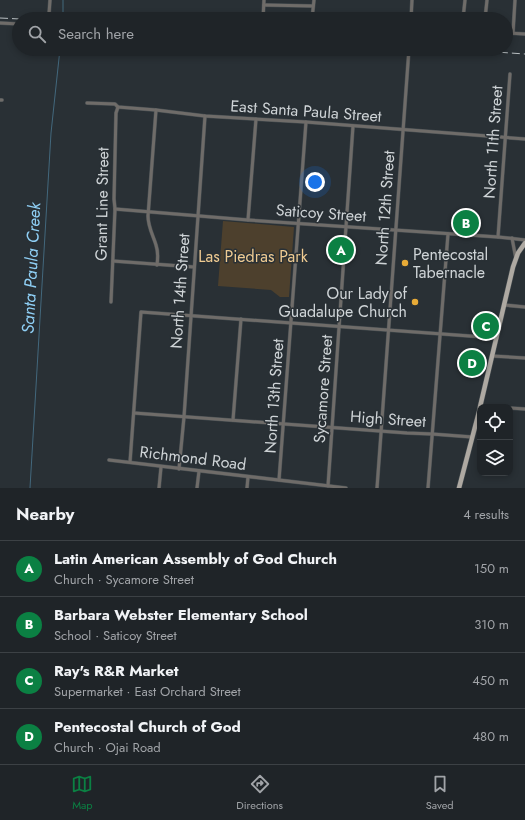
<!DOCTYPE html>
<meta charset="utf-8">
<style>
:root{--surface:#1f2428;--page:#272c30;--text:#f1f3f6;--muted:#a1a4a8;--line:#3c4145;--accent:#0b8043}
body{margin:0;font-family:Jost,sans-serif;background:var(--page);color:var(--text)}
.controls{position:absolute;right:12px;bottom:12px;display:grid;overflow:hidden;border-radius:8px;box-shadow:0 2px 6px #0003}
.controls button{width:36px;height:36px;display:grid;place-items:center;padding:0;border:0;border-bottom:1px solid var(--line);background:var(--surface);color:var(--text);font:20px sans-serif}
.you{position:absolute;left:315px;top:182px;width:14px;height:14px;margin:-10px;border:3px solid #fff;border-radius:50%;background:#1a73e8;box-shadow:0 0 0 6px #1a73e833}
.badge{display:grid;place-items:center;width:26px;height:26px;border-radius:50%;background:var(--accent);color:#fff;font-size:13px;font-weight:700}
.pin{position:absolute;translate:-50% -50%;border:2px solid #fff;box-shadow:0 1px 4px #0006}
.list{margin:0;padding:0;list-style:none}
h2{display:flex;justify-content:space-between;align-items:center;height:52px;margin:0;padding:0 16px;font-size:17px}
h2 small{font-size:13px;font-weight:400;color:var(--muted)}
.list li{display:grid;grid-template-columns:26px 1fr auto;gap:12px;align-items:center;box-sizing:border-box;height:56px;padding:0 16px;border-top:1px solid var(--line)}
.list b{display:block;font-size:15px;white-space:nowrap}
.list p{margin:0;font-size:13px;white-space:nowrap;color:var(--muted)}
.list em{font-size:13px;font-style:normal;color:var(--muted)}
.icon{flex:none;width:22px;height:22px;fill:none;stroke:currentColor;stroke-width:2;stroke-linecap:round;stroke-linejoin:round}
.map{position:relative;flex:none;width:525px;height:488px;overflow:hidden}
.search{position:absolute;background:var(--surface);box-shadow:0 2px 6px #0003;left:12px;right:12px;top:12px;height:44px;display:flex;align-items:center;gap:10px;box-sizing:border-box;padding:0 14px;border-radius:22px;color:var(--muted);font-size:15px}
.sheet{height:276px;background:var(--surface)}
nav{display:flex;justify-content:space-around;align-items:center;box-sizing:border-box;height:56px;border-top:1px solid var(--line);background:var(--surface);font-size:11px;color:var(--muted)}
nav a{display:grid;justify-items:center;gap:2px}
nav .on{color:var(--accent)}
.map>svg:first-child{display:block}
.green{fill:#4d402d}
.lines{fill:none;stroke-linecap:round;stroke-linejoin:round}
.stream{stroke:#43687d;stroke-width:1}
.minor-casing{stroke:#474e52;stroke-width:4}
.primary-casing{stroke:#474e52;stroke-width:5.5}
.minor{stroke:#6f6c69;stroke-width:3}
.primary{stroke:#aea9a2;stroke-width:4.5}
.rail{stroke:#b9bfc2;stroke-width:1;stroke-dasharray:8 4;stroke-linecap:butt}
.poi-dot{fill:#e8ab37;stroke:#293035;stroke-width:1.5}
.labels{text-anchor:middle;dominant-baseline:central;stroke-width:3;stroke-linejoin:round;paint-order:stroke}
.street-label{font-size:16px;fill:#cfd4d7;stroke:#293035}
.poi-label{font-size:16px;fill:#cfd4d7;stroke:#293035;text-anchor:start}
.park-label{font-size:16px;fill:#efcb92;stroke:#293035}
.water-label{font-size:17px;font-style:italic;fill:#8fcff5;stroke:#293035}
</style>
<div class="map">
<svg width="525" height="488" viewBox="0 0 525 488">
<rect width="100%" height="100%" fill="#293035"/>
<!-- green -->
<path class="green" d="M223 221 294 227 289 297H280L271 290 218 286Z"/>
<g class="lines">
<!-- stream -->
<g class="stream">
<path d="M63 19V0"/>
<path d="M30 488 51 133 60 49"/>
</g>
<defs>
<g id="minor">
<path d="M264 5 313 6"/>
<path d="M48 19 49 14 50 0"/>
<path d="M263 19 264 0"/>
<path d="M312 19 314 0"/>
<path d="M411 19 412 0"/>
<path d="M463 19 465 0"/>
<path d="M485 19 487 0"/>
<path d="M0 23 19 24"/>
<path d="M506 33 525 34"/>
<path d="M513 33 515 0"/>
<path d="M0 100H2"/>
<path d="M87 103 115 104 118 107 156 110 205 116 306 122 525 139"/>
<path d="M156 110 148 216C148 227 153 235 156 245 158 251 158 258 157 265"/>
<path d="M115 209 248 220 498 237 525 240"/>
<path d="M248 220 256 119"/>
<path d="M498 237 510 74"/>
<path d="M512 238 516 259"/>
<path d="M113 261 194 267"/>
<path d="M111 302 115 209 114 199 116 113 118 107"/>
<path d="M504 305 525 307"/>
<path d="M492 356 525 358"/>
<path d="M480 407H488"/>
<path d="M510 408 525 409"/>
<path d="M134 413 407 433 432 434 472 437"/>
<path d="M233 420 241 319"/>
<path d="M109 460 346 488"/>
<path d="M130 462 141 312 497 338"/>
<path d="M179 469 184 417 205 116"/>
<path d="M279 480 306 122"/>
<path d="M328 486 353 126"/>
<path d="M159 488 161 467"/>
<path d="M197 488 199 471"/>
<path d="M247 488 248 477"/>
<path d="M377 488 409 49"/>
<path d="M428 488 448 234"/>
</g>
<g id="primary">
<path d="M480 407 513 267 518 253 525 243"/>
<path d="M459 488 480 408"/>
</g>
</defs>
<!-- minor casing -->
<use href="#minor" class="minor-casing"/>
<!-- primary casing -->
<use href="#primary" class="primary-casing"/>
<!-- minor -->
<use href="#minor" class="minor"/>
<!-- primary -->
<use href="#primary" class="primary"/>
<!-- rail -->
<g class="rail">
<path d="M0 18 20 19"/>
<path d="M452 49 525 54"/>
</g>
</g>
<!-- markers -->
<g class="poi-dot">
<circle cx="405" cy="263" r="4"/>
<circle cx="415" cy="302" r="4"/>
</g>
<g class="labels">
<!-- street labels -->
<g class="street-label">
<text transform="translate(306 111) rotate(4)">East Santa Paula Street</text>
<text transform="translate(493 142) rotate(-86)">North 11th Street</text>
<text transform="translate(102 204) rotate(-89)">Grant Line Street</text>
<text transform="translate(385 208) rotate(-86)">North 12th Street</text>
<text transform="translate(321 213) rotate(4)">Saticoy Street</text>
<text transform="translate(180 291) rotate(-86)">North 14th Street</text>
<text transform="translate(323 389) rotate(-86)">Sycamore Street</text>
<text transform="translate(274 396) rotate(-86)">North 13th Street</text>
<text transform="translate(388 419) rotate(4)">High Street</text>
<text transform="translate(193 458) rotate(7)">Richmond Road</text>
</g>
<!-- poi labels -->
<g class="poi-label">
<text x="413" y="254">Pentecostal<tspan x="413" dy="18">Tabernacle</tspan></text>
<text x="407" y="293" text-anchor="end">Our Lady of<tspan x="407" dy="18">Guadalupe Church</tspan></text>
</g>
<!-- park labels -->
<g class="park-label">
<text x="253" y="256">Las Piedras Park</text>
</g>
<!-- water labels -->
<g class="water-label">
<text transform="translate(31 268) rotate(-87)">Santa Paula Creek</text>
</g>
</g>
</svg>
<div class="controls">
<button><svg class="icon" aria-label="locate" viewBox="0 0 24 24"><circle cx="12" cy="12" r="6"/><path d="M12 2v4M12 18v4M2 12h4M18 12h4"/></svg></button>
<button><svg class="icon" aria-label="layers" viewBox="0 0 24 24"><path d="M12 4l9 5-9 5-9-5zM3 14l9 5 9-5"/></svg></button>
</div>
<div class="you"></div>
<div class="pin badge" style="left:341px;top:250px">A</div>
<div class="pin badge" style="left:466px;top:223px">B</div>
<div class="pin badge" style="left:486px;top:326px">C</div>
<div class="pin badge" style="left:472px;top:363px">D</div>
<div class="search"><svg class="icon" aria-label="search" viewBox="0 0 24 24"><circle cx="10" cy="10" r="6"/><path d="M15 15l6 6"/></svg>Search here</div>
</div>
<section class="sheet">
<h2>Nearby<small>4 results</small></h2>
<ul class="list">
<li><span class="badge">A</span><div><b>Latin American Assembly of God Church</b><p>Church · Sycamore Street</p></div><em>150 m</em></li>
<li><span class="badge">B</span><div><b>Barbara Webster Elementary School</b><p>School · Saticoy Street</p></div><em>310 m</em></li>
<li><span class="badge">C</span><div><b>Ray's R&amp;R Market</b><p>Supermarket · East Orchard Street</p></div><em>450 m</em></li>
<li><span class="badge">D</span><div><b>Pentecostal Church of God</b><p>Church · Ojai Road</p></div><em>480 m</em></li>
</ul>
</section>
<nav>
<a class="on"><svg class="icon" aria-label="map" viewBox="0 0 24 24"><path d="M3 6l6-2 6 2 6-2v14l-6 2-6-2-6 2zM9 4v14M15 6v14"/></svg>Map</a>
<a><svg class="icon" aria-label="directions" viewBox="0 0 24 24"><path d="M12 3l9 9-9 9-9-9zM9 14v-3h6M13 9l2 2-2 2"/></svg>Directions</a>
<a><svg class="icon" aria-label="saved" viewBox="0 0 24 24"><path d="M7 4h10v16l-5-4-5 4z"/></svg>Saved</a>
</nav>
